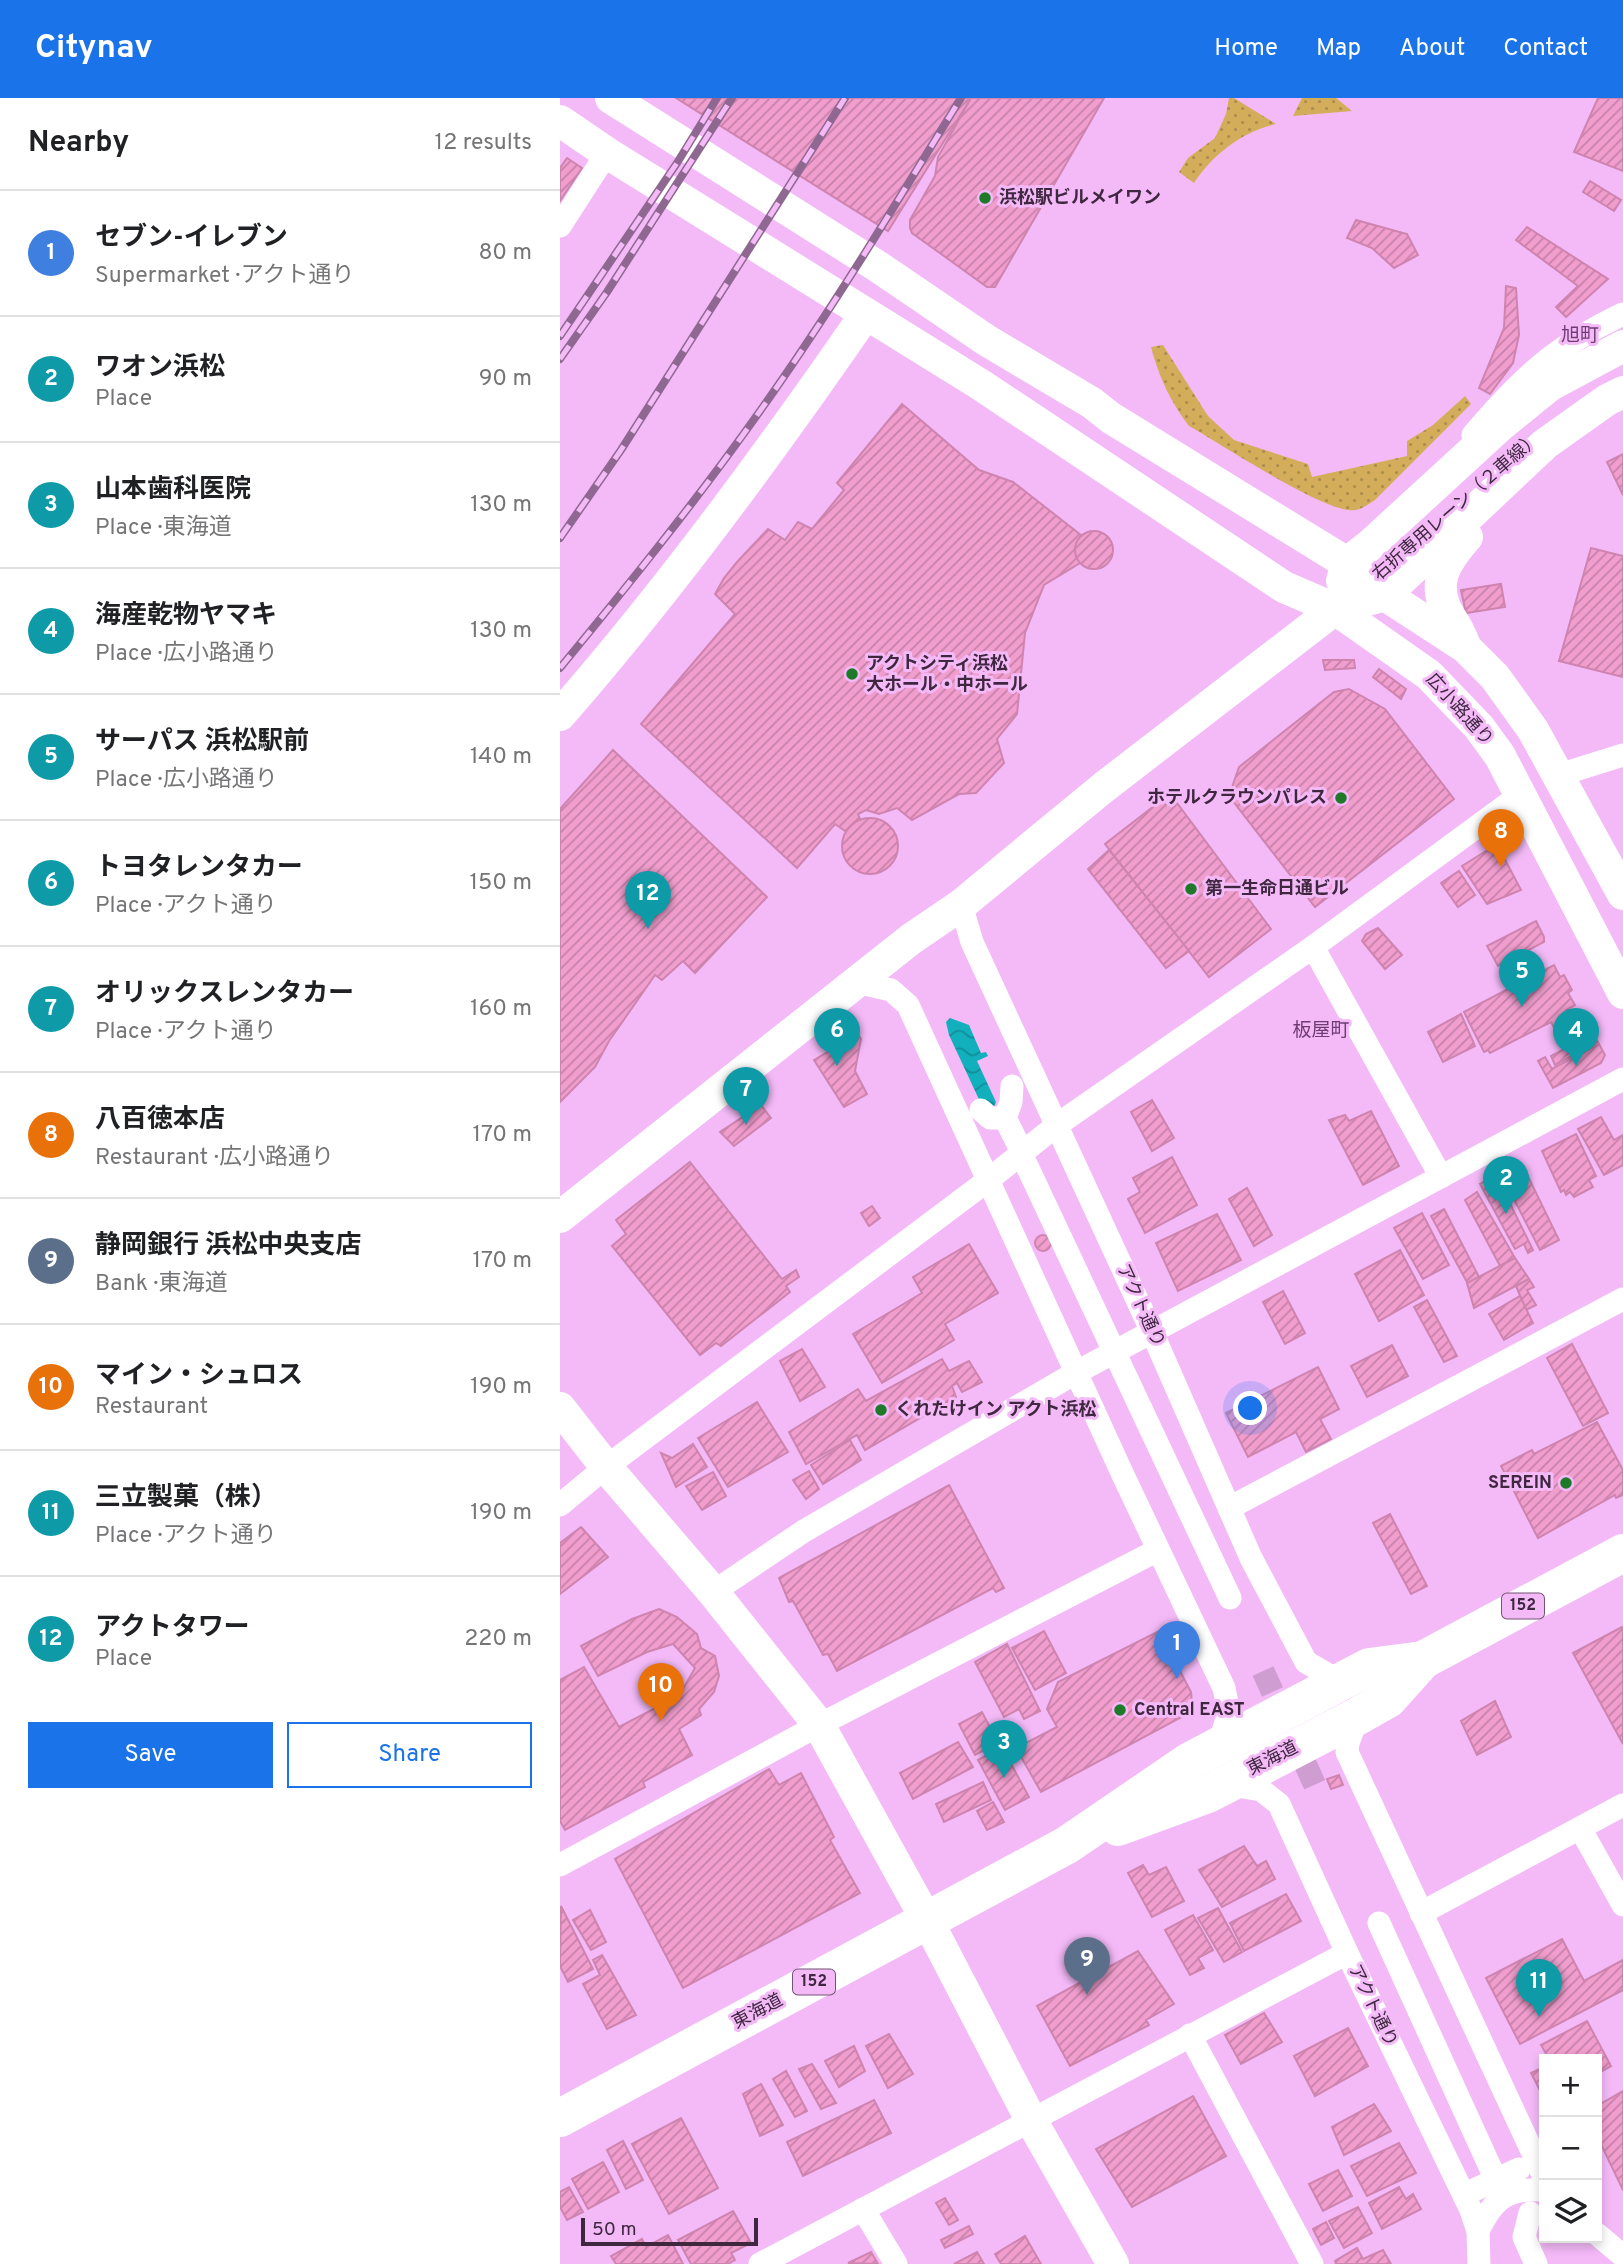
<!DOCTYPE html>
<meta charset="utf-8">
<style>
:root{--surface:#fff;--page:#f2f2f2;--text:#202124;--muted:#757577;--line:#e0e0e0;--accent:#1a73e8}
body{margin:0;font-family:Overpass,"Noto Sans JP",sans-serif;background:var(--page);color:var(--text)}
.controls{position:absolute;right:21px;bottom:21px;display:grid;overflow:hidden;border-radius:0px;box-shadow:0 4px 10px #0003}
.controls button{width:63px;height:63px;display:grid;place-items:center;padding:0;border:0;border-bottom:2px solid var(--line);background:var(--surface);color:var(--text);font:35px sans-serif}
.scale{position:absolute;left:21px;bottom:18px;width:177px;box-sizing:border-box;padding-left:7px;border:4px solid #3e273f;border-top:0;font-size:19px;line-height:24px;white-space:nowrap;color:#3e273f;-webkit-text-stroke:5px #f4baf8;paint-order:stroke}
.you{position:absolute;left:691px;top:1311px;width:24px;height:24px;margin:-18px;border:5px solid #fff;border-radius:50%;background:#1a73e8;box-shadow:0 0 0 10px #1a73e833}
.badge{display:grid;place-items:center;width:46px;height:46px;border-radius:50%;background:var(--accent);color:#fff;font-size:23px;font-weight:700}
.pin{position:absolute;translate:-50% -58px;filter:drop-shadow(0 2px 4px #0008)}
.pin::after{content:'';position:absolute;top:37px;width:24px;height:21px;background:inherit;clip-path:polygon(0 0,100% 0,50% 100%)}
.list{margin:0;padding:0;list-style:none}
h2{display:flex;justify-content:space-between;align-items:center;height:91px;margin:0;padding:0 28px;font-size:30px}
h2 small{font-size:23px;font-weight:400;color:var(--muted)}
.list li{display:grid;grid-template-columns:46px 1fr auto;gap:21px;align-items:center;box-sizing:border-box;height:126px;padding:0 28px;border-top:2px solid var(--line)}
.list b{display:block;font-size:26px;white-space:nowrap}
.list p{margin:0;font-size:23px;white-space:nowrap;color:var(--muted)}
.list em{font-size:23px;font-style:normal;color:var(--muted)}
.actions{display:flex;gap:14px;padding:21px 28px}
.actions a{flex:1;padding:16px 0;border:2px solid var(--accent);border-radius:0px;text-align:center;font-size:24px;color:var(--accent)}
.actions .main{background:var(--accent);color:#fff}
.icon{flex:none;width:38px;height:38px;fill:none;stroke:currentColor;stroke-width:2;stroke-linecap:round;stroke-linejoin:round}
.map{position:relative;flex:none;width:1063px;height:2166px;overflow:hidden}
header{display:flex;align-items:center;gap:42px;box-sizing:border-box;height:98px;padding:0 35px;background:var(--accent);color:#fff}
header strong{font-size:33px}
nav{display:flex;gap:38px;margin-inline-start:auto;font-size:24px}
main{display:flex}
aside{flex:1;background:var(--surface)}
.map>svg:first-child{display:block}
.grass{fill:url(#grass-dots)}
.water{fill:url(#water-waves)}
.building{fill:url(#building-hatch);stroke:#ce84af;stroke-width:2}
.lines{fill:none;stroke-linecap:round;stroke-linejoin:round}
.street-tunnel{stroke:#d09dd3;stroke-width:23;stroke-dasharray:23 11;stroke-linecap:butt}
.street{stroke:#fff;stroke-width:23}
.secondary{stroke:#fff;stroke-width:32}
.highway{stroke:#fff;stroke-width:38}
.rail-casing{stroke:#8f6891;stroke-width:8}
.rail{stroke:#f4baf8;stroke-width:5;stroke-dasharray:16;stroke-linecap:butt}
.poi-dot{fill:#1e7928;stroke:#f4baf8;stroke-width:2.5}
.labels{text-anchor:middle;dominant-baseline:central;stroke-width:6;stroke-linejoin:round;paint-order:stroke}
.shield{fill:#f4baf8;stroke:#755376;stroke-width:2}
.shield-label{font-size:16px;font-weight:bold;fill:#3e273f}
.poi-label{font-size:18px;font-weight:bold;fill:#3e273f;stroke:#f4baf8;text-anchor:start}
.street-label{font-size:18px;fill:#3e273f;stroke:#f4baf8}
.neighbourhood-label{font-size:19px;fill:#6e3c72;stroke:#f4baf8}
</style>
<header>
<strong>Citynav</strong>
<nav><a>Home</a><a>Map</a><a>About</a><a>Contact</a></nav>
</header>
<main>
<aside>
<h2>Nearby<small>12 results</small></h2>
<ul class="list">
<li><span class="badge" style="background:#3f7fe0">1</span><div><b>セブン-イレブン</b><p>Supermarket · アクト通り</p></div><em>80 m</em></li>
<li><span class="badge" style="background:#0f9aa8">2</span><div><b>ワオン浜松</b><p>Place</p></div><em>90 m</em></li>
<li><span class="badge" style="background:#0f9aa8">3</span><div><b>山本歯科医院</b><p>Place · 東海道</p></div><em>130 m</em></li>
<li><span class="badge" style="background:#0f9aa8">4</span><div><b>海産乾物ヤマキ</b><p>Place · 広小路通り</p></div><em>130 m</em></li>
<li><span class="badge" style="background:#0f9aa8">5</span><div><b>サーパス 浜松駅前</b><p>Place · 広小路通り</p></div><em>140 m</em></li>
<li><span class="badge" style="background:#0f9aa8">6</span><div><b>トヨタレンタカー</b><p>Place · アクト通り</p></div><em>150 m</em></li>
<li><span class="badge" style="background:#0f9aa8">7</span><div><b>オリックスレンタカー</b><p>Place · アクト通り</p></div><em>160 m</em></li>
<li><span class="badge" style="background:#e8710a">8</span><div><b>八百徳本店</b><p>Restaurant · 広小路通り</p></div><em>170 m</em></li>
<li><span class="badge" style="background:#5c6f8a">9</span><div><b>静岡銀行 浜松中央支店</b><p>Bank · 東海道</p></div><em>170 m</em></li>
<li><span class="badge" style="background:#e8710a">10</span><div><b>マイン・シュロス</b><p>Restaurant</p></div><em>190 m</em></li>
<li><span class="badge" style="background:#0f9aa8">11</span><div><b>三立製菓（株）</b><p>Place · アクト通り</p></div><em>190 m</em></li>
<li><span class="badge" style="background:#0f9aa8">12</span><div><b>アクトタワー</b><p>Place</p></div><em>220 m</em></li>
</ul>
<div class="actions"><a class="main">Save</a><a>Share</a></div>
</aside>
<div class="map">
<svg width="1063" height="2166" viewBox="0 0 1063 2166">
<defs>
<pattern id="grass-dots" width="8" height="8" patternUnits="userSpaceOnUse" patternTransform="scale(1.75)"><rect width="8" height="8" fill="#d4ad5a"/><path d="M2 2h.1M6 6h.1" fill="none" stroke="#ad8d4c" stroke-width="1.8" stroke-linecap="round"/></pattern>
<pattern id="water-waves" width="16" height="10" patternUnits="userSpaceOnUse" patternTransform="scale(1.75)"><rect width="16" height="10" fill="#12afbc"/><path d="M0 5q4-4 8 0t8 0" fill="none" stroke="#128e9a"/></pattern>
<pattern id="building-hatch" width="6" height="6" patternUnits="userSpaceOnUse" patternTransform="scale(1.75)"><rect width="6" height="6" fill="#f19ece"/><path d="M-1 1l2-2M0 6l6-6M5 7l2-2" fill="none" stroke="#c581a9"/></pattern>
</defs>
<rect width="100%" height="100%" fill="#f4baf8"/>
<!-- grass -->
<g class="grass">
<path d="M669 0H674L716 26C683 33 652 57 634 85L619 74 628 60 655 40 666 16Z"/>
<path d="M742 0H776L792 13 733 18Z"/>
<path d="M603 247 648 318 674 342 748 366 752 379 847 358V343L873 327 905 298 911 306 815 402C810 405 802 411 796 412 769 418 658 344 629 328 610 303 599 279 591 249Z"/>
</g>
<!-- water -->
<path class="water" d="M390 920 409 927 421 955 426 954 428 958 417 963 436 1004 433 1011 423 1010 389 937 386 924Z"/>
<!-- building -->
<g class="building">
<path d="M116 0H411L328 133Z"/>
<path d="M411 0H544L435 189H427L352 135 350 130V122L375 78 378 59Z"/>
<path d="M1038 0H1063V73L1014 54Z"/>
<path d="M7 60 22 70 0 103V70Z"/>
<path d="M1030 83 1061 102 1054 113 1023 94Z"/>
<path d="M796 122 847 136 858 157 834 170 812 150 787 140Z"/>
<path d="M967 129 1048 181 1006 219 996 209 1018 188 956 142Z"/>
<path d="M946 188 956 190 959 237 953 265 930 296 919 290 944 230Z"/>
<path d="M342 306 419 372 453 384 521 437 515 450 520 465 484 487 465 535 457 616 437 641 444 665 416 695 399 696 352 722 337 710 319 716 306 712 298 716 300 721 285 733 275 726 237 770 81 626 175 516 155 496 164 480 177 464 208 431 225 442 238 424 252 431 284 392 277 385Z"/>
<path d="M1063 356V397L1047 364Z"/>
<circle cx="534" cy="452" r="19"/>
<path d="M1031 450 1063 458V579L999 563Z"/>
<path d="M941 486 945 509 906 515 901 492Z"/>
<path d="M763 562H794L795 570 765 572Z"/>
<path d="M819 571 846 591 841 601 813 579Z"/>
<path d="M789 591 825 611 894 701 755 809 669 698 679 669 774 594Z"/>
<path d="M53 652 207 799 135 875 123 863 102 882 95 877 49 943 35 969 0 1004V711Z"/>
<path d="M603 701 611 708 617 705 711 831 649 879 545 746Z"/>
<circle cx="310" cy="748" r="28"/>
<path d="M549 752 629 853 606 870 528 771Z"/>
<path d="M926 753 941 754 961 792 927 806 902 768Z"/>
<path d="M899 773 915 797 898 809 881 785Z"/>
<path d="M976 823 984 839V844L938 868 927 848Z"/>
<path d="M818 830 842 857 825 871 802 843 806 836Z"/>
<path d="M994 867 1000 879 1004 877 1012 892 1008 895 1015 907 1006 912 1008 915 1002 919 1006 927 1001 929 1004 934 998 937 991 924 930 955 928 952 924 954 904 914Z"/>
<path d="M901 916 915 948 883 964 868 934Z"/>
<path d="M298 936 301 941 295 973 307 996 284 1009 254 962Z"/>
<path d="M1033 936 1038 944 995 967 991 958Z"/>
<path d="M1039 946 1045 957 1041 965 993 990 978 963 985 959 992 971Z"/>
<path d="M592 1002 614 1040 592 1053 571 1014Z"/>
<path d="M201 1007 211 1020 174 1048 160 1034Z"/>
<path d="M811 1013 839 1068 803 1087 769 1022 785 1017 789 1023Z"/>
<path d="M1041 1019 1054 1042 1063 1037V1067L1044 1077 1018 1031Z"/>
<path d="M1016 1036 1036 1078 1029 1082 1033 1089 1014 1099 1010 1094 1006 1097 1004 1092 1001 1094 982 1053Z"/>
<path d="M612 1059 637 1107 585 1135 568 1101 580 1094 573 1080Z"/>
<path d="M130 1064 222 1181 236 1172 239 1179 226 1188 230 1194 161 1248 156 1245 140 1257 52 1148 66 1136 56 1122Z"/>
<path d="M963 1068 999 1142 980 1152 942 1078Z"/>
<path d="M936 1077 973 1152 968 1155 964 1146 955 1151 920 1086Z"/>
<path d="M687 1090 712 1137 694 1148 669 1101Z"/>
<path d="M917 1094 955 1160 940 1168 905 1102Z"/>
<path d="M312 1108 320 1120 309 1128 301 1115Z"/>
<path d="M884 1111 919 1179 908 1186 871 1118Z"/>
<path d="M862 1115 889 1167 863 1181 834 1130Z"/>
<path d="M657 1116 681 1162 618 1193 596 1145Z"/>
<circle cx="483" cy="1145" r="8"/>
<path d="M409 1146 438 1195 385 1226 394 1242 322 1285 293 1236 362 1195 353 1179Z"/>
<path d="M840 1152 864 1197 819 1223 795 1176Z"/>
<path d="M955 1160 969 1181 914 1210 907 1185Z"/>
<path d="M969 1181 974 1189 967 1192 976 1207 966 1212 956 1188Z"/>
<path d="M723 1193 745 1235 725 1246 703 1204Z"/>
<path d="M960 1198 973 1225 944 1242 929 1216Z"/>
<path d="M867 1202 897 1258 884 1264 854 1209Z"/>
<path d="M1012 1246 1048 1315 1023 1328 987 1260Z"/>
<path d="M832 1247 848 1278 807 1299 791 1268Z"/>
<path d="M242 1251 265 1289 240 1303 220 1263Z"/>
<path d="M382 1261 389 1273 409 1263 422 1284 402 1294 397 1285 392 1288 396 1299 305 1352 297 1337 246 1366 229 1334 298 1291 306 1303Z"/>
<path d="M758 1269 779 1311 760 1321 771 1341 746 1354 736 1334 688 1359 666 1315Z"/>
<path d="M197 1304 228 1354 168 1389 138 1340Z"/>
<path d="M1037 1324 1063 1372V1397L1056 1400 1055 1397 978 1440 941 1368 972 1352 974 1356Z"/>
<path d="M290 1342 301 1362 263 1386 251 1367Z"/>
<path d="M133 1346 147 1369 116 1389 101 1355 112 1360Z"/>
<path d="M249 1373 259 1391 246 1401 233 1382Z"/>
<path d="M153 1374 166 1398 142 1412 126 1388Z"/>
<path d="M389 1387 444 1490 436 1494 433 1490 277 1573 268 1556 263 1557 233 1503 229 1504 219 1480Z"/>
<path d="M830 1416 867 1488 851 1496 813 1425Z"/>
<path d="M21 1429 48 1459 0 1496V1445Z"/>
<path d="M99 1511 117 1519 137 1536 141 1550 155 1558 159 1578 154 1594 139 1611 141 1617 119 1631 132 1657 83 1684 85 1689 5 1732 0 1723V1582L24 1569 59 1629 119 1598 135 1570 113 1546 87 1554 38 1578 21 1548 72 1521Z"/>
<path d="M1062 1529 1063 1532V1646L1013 1555Z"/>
<path d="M484 1533 506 1575 475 1592 452 1550Z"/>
<path d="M599 1533 631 1594 633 1613 481 1694 456 1650 497 1629 487 1611 498 1584Z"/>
<path d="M447 1546 480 1613 464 1621 459 1611 444 1619 415 1564Z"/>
<path d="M935 1603 951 1639 917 1657 901 1623Z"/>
<path d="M422 1614 438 1645 415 1657 399 1626Z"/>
<path d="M398 1644 413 1669 353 1701 340 1675Z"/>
<path d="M442 1649 469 1699 445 1712 418 1662Z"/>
<path d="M209 1671 219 1687 241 1675 274 1739 270 1742 300 1795 123 1890 55 1761Z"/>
<path d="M779 1677 783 1687 771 1691 767 1681Z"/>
<path d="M423 1684 431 1702 384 1724 376 1706Z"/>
<path d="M433 1704 444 1724 427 1732 417 1713Z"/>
<path d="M684 1748 697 1768 706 1763 715 1781 662 1809 639 1772Z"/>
<path d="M583 1767 589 1777 606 1769 624 1803 592 1819 568 1775Z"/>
<path d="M726 1796 741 1823 684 1853 670 1825Z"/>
<path d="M1 1808 33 1871 8 1884 0 1868Z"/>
<path d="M658 1810 682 1854 664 1864 638 1820Z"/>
<path d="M30 1812 46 1844 31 1852 13 1822Z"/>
<path d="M633 1817 653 1852 638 1860 644 1870 630 1877 605 1832Z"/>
<path d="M1002 1841 1024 1883 1063 1862V1892L960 1946 926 1880Z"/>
<path d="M578 1853 614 1906 586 1922 589 1927 510 1968 477 1908Z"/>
<path d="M42 1857 76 1917 47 1931 23 1886 40 1877 33 1862Z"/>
<path d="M704 1915 722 1944 681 1966 665 1937Z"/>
<path d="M1027 1923 1051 1968 1037 1976V1961H989L981 1947Z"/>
<path d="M788 1930 808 1968 755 1998 734 1958Z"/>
<path d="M329 1936 353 1976 328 1990 306 1948Z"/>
<path d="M294 1948 305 1973 279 1989 265 1963Z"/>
<path d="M252 1966 276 2005 261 2011 239 1971Z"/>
<path d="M984 1969V2000L971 1975Z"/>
<path d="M226 1973 247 2013 235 2019 213 1981Z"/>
<path d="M201 1986 223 2027 200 2038 183 1996Z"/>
<path d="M1063 1993V2092L1037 2038V2008Z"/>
<path d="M633 1998 666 2058 572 2109 536 2051Z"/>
<path d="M314 2002 331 2035 243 2078 227 2044Z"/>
<path d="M814 2006 831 2033 784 2057 772 2029Z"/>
<path d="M121 2020 158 2090 109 2116 72 2046Z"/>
<path d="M63 2043 83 2082 66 2091 47 2052Z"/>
<path d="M839 2045 856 2075 807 2098 791 2068Z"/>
<path d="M43 2064 59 2094 28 2111 12 2081Z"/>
<path d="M778 2072 792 2098 763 2113 749 2086Z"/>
<path d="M9 2089 23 2114 7 2122 0 2109V2094Z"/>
<path d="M839 2089 846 2101 853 2096 861 2111 822 2131 809 2105Z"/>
<path d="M385 2100 398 2122 389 2127 376 2105Z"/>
<path d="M798 2109 812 2135 784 2150 769 2123Z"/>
<path d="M173 2113 191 2145 171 2155 175 2162 168 2166H131L118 2142Z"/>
<path d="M766 2124 774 2140 761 2147 753 2131Z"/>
<path d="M409 2128 413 2136 385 2150 381 2142Z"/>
<path d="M108 2137 123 2166H56L51 2158 82 2141 86 2149Z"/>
<path d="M465 2138 481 2166H441L435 2156Z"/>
<path d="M797 2150 803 2161 823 2152 831 2166H776L775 2163Z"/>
<path d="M311 2154 318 2166 288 2165Z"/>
<path d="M417 2154 424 2166H394Z"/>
</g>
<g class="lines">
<!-- street-tunnel -->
<path class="street-tunnel" d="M703 1573 758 1694"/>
<!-- street -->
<g class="street">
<path d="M0 128 47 55"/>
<path d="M913 337C961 280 996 248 1063 216"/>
<path d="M999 677 1063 657"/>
<path d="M401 807 412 844 592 1234 691 1460 746 1564 770 1578 788 1581"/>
<path d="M753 849 881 1079"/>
<path d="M296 884 331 892 348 907 563 1377 664 1590 669 1614 658 1650"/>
<path d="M452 988 451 1004 445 1020 458 1046"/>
<path d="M421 1012 430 1020H445"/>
<path d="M466 1066 670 1500"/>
<path d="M0 1407 46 1369 427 1083 497 1027 753 849 960 697"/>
<path d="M669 1410 1063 1201"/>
<path d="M153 1494 244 1433 517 1274 1063 981"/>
<path d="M798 1618 788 1645 787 1654 984 2079"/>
<path d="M671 1687 701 1692 719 1706 787 1855 911 2112 918 2133 919 2166"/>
<path d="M1020 1730 1063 1807"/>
<path d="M0 1767 259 1627 598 1452"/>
<path d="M861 1815 1063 1707"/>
<path d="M819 1825 936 2082"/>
<path d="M630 1937 752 2166"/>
<path d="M914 2092 959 2071"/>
<path d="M303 2111 336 2166"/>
<path d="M970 2115 964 2139 976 2166"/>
<path d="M918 2133C934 2100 947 2090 984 2092"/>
<path d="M1037 2136 1063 2158"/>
<path d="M200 2166 787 1855"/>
</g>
<!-- secondary -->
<g class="secondary">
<path d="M51 0 317 168 426 242 532 305 551 320 787 465 825 497 905 549 935 579 973 632 1063 796"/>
<path d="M0 23 47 55 421 287 724 489 775 511 869 577 919 629 940 658 1063 895"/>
<path d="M782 483 787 465 809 448 941 327 989 288 1063 248"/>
<path d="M905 548C901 537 897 529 890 519 870 486 885 464 907 439"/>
<path d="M0 617C110 491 210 355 305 217"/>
<path d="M0 1119 351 841 401 807 544 689 775 511 825 497 985 346 1047 302 1063 294"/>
<path d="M0 1310 46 1369 153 1494 259 1627 376 1839 471 2022 553 2166"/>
</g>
<!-- highway -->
<g class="highway">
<path d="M558 1729 648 1696 798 1618 828 1601 863 1562 1063 1455"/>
<path d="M0 2020 507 1747 630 1663 809 1569 863 1562"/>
</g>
<defs>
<g id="rail">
<path d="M0 238 117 65 157 0"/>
<path d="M0 261 47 194 172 0"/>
<path d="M0 440 61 352 285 0"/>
<path d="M0 570C69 486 137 402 200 313 272 212 336 105 401 0"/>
</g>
</defs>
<!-- rail casing -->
<use href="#rail" class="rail-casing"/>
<!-- rail -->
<use href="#rail" class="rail"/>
</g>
<!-- markers -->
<g class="poi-dot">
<circle cx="425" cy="100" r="7"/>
<circle cx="292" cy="576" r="7"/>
<circle cx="781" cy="700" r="7"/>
<circle cx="631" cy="791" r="7"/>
<circle cx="321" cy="1312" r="7"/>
<circle cx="1006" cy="1385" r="7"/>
<circle cx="560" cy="1612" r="7"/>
</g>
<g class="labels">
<!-- shield labels -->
<g class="shield">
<rect x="942" y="1495.5" width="42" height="25" rx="5"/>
<rect x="233" y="1871.5" width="42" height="25" rx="5"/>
</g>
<g class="shield-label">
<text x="963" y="1508">152</text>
<text x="254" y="1884">152</text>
</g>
<!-- poi labels -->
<g class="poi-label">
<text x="439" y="100">浜松駅ビルメイワン</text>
<text x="306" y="566">アクトシティ浜松<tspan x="306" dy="21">大ホール・中ホール</tspan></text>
<text x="767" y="700" text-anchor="end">ホテルクラウンパレス</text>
<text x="645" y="791">第一生命日通ビル</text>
<text x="335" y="1312">くれたけイン アクト浜松</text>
<text x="992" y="1385" text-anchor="end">SEREIN</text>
<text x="574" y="1612">Central EAST</text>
</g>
<!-- street labels -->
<g class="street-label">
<text transform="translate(897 409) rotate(-41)">右折専用レーン（２車線）</text>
<text transform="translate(899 612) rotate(48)">広小路通り</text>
<text transform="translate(580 1208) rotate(65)">アクト通り</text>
<text transform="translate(713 1661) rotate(-27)">東海道</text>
<text transform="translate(812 1908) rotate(64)">アクト通り</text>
<text transform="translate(198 1914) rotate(-28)">東海道</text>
</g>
<!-- neighbourhood labels -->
<g class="neighbourhood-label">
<text x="1020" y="238">旭町</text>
<text x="761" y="933">板屋町</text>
</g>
</g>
</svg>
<div class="controls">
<button>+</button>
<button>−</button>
<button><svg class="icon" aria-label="layers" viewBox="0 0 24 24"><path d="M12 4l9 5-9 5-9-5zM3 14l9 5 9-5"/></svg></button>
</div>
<div class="scale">50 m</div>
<div class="you"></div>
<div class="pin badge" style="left:617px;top:1581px;background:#3f7fe0">1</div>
<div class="pin badge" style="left:946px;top:1116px;background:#0f9aa8">2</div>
<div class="pin badge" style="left:444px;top:1680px;background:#0f9aa8">3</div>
<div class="pin badge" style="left:1016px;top:968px;background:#0f9aa8">4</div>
<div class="pin badge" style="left:962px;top:909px;background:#0f9aa8">5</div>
<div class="pin badge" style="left:277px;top:968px;background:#0f9aa8">6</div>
<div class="pin badge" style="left:186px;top:1027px;background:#0f9aa8">7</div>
<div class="pin badge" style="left:941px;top:769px;background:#e8710a">8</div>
<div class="pin badge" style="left:527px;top:1897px;background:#5c6f8a">9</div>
<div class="pin badge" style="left:101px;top:1623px;background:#e8710a">10</div>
<div class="pin badge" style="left:979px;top:1919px;background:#0f9aa8">11</div>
<div class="pin badge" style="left:88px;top:831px;background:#0f9aa8">12</div>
</div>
</main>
